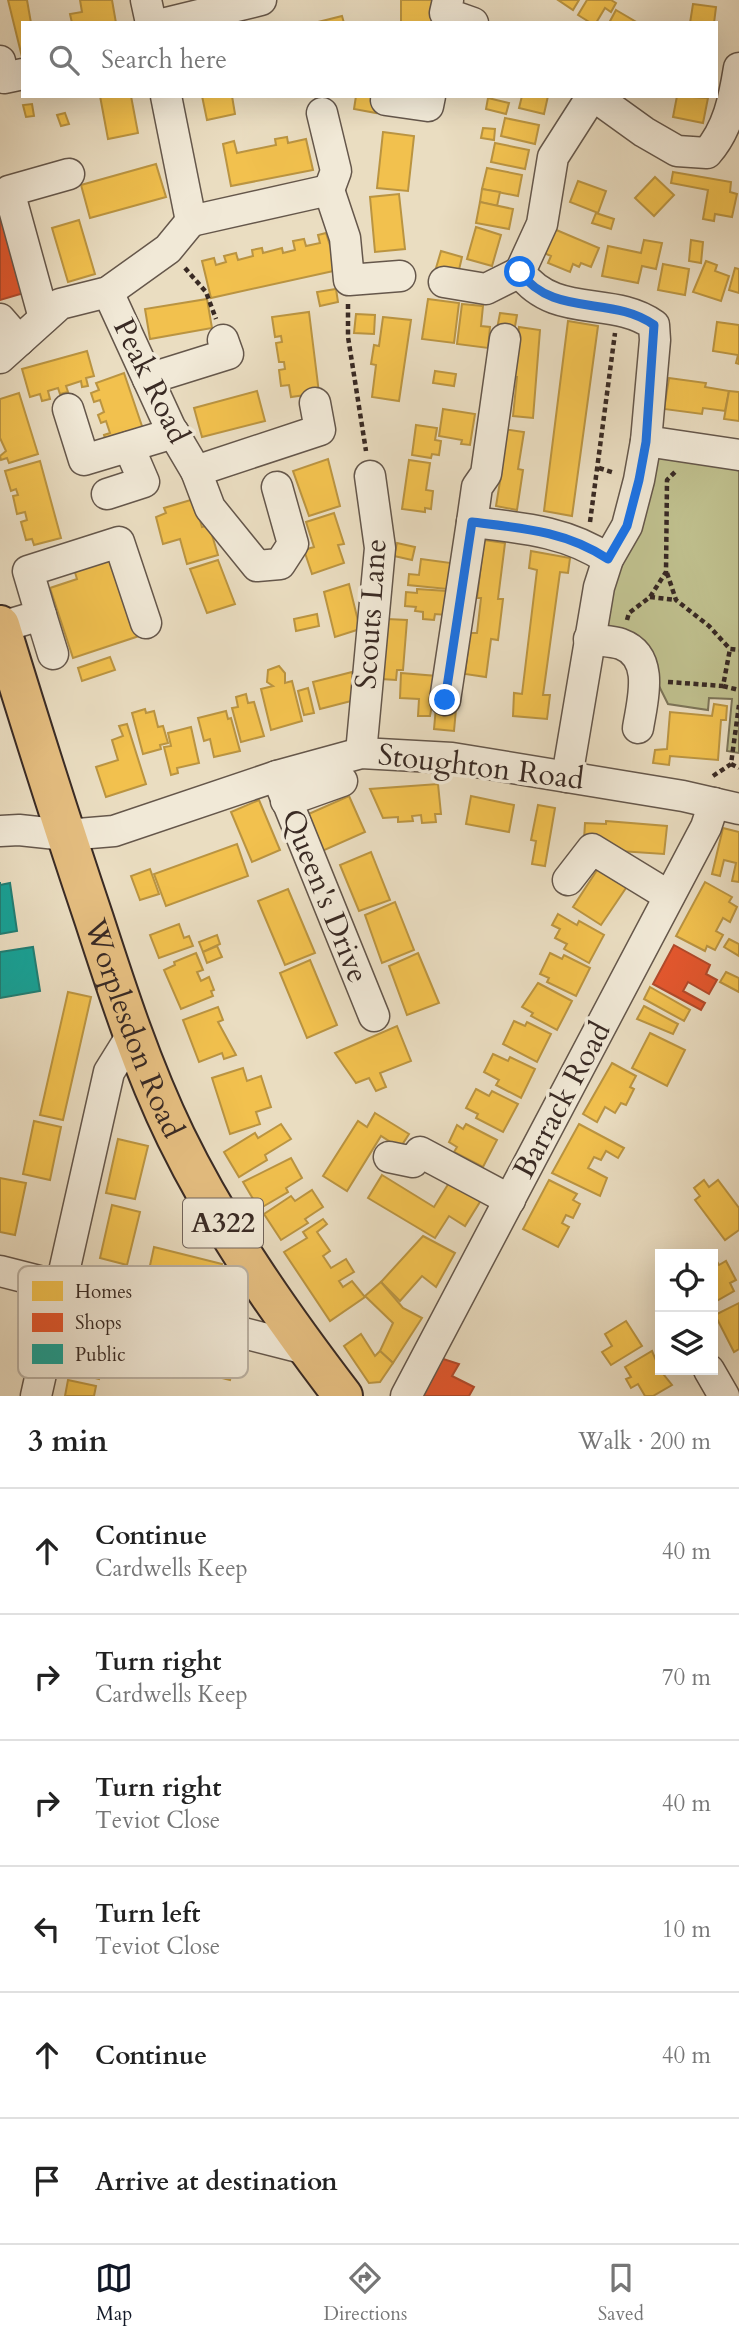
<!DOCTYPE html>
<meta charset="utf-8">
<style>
:root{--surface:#fff;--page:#f6f6f6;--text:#222;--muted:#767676;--line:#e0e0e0;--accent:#111827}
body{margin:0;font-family:Cardo,serif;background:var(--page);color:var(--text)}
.controls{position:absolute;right:21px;bottom:21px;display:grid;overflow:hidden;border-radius:0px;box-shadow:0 7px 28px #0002}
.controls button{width:63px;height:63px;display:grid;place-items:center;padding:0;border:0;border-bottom:2px solid var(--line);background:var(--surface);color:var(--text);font:35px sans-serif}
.stop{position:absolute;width:21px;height:21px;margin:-16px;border:5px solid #1a73e8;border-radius:50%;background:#fff}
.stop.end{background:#1a73e8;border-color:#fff;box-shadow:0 2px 7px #0008}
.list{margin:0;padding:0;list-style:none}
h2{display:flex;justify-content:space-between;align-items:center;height:91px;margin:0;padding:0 28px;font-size:30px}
h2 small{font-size:23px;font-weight:400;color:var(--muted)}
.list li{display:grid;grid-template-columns:46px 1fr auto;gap:21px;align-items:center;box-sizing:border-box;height:126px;padding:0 28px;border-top:2px solid var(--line)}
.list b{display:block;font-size:26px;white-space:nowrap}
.list p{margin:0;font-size:23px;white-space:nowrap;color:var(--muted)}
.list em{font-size:23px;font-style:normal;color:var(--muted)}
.icon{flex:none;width:38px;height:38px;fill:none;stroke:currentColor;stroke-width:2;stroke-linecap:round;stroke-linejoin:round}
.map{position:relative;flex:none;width:739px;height:1396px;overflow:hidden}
.search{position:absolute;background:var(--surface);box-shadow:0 7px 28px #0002;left:21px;right:21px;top:21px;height:77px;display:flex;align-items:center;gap:18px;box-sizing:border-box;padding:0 24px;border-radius:0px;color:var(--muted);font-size:26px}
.sheet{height:847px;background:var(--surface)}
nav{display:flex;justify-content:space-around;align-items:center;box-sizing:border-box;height:98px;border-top:2px solid var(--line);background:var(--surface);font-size:19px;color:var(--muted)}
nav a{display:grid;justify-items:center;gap:4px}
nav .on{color:var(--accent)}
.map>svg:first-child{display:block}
.green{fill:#bfbf8d;stroke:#7c7458;stroke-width:2}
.homes{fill:#f2c14e;stroke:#ba9441;stroke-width:2}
.shops{fill:#e4572e;stroke:#b14a2b;stroke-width:2}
.public{fill:#17a398;stroke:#217f75;stroke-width:2}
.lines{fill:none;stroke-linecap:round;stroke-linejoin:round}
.minor-casing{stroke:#65574b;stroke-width:33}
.major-casing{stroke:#392a24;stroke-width:42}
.path{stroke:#392a24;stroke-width:4.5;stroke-dasharray:5 3.5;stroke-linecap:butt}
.minor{stroke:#f1e9d7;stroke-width:30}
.major{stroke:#e5be80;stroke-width:38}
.route{stroke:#1a73e8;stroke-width:9}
.labels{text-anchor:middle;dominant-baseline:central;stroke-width:7;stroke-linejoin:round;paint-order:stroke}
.shield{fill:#f1e9d7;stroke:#70635a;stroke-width:2}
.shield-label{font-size:28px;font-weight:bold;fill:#392a24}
.street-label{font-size:30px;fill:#392a24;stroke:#f1e9d7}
.key{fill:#f1e9d7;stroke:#bab0a1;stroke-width:2}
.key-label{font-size:19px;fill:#392a24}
</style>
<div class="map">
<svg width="739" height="1396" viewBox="0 0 739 1396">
<rect width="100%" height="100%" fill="#eaddc1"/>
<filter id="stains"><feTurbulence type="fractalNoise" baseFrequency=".00286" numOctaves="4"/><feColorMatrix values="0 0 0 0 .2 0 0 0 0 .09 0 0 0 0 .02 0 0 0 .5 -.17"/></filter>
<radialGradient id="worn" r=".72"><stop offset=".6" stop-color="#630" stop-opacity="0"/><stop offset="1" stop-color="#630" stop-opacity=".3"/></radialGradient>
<!-- green -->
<path class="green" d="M655 455 739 465V753L727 751 732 699 709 698 708 710 668 704 656 680 597 634Z"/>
<!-- homes -->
<g class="homes">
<path d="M8 0H27L31 23H23V61Z"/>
<path d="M80 0H112L116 23H72L70 14 82 12Z"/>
<path d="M401 0H438L434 23H401Z"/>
<path d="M558 0H579L573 10Z"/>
<path d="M587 0H611L616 3 611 12 605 8 596 23H591L578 15Z"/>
<path d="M693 4 716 7 714 23H690Z"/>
<path d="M616 10 638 23H609Z"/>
<path d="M342 16 344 23H314Z"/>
<path d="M100 96H131L138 133 108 139Z"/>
<path d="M202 96H232L235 114 207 120Z"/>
<path d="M356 96H379L376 113 354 109Z"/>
<path d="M522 96H548L544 114 519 108Z"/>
<path d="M677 96 708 98 703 123 673 117Z"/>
<path d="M488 98 509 103 506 114 486 109Z"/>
<path d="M32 104 34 116 26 117 23 105Z"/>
<path d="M65 113 69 124 61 126 57 115Z"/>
<path d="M505 118 539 125 535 144 501 136Z"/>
<path d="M483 128 495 129 494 140 481 138Z"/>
<path d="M383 132 414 136 408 191 377 188Z"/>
<path d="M287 137 288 143 306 139 313 170 231 186 223 144 234 141 237 153 276 145 275 139Z"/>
<path d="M495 143 529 150 525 169 491 162Z"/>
<path d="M156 164 166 197 90 218 81 185Z"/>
<path d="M487 168 522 175 518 196 482 189Z"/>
<path d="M673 172 731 182 730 192 737 194 732 217 715 214 714 221 703 219 708 190 671 183Z"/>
<path d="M655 177 674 195 654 216 635 198Z"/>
<path d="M578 181 606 191 598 213 570 202Z"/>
<path d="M482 189 500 192 497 206 480 202Z"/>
<path d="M399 194 405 249 375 252 370 197Z"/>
<path d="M480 202 513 209 509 229 476 223Z"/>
<path d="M596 213 614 219 611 229 592 223Z"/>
<path d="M79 220 95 274 68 282 52 228Z"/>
<path d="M476 227 501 235 492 266 467 259Z"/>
<path d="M554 229 599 248 591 267 581 263 579 267 573 264 570 272 548 263 551 256 544 253Z"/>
<path d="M326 233 338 270 211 298 202 261 214 258 216 265 226 262 224 256 236 253 238 260 253 256 252 250 262 248 263 253 282 248 283 253 295 250 293 241 304 239 306 246 320 243 318 235Z"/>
<path d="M644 240 662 243 656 269 642 266 638 283 602 276 608 246 641 253Z"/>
<path d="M691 240 703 242 701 263 689 261Z"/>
<path d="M441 251 462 257 458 274 436 268Z"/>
<path d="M706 261 717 265 715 271 729 276 721 301 693 292Z"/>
<path d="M663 264 689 269 685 295 658 290Z"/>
<path d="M735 268 739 269V293L729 290Z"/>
<path d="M336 289 338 302 320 306 317 292Z"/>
<path d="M207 299 212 328 150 339 145 309Z"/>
<path d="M428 299 459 303 454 343 422 339Z"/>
<path d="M462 304 483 306 481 326 490 327 488 348 457 344Z"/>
<path d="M309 312 319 393 291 397 289 385 281 386 279 370 285 369 284 362H279L276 343 282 342 281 336 275 337 272 317Z"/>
<path d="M500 313 517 315 514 332 497 329Z"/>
<path d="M356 314 375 315 374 334 354 333Z"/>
<path d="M383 317 411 320 399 401 372 397 376 365 371 364 374 345 379 346Z"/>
<path d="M568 321 598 326 572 516 544 511Z"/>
<path d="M717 322 739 325V364L736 363 738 355 713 351Z"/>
<path d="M519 327 540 330 533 418 513 416 517 377H513Z"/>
<path d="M87 351 94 376 86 378 88 386 82 387 81 381 66 386 68 392 60 394 58 388 48 391 50 399 42 401 40 394 30 397 22 369Z"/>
<path d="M435 371 456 374 454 386 433 383Z"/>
<path d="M124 373 145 435 106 442 104 435 110 433 106 421 101 423 98 415 104 412 100 400 94 402 91 393 99 390 96 383Z"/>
<path d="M669 378 706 383 705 387 729 391 725 411 703 408 702 414 664 409Z"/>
<path d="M257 391 265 421 202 437 194 408Z"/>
<path d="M729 391 739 392V421L724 419Z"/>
<path d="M19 393 38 454 9 463 7 458 1 460 0 456 6 451 0 438V399Z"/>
<path d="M443 409 475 414 470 445 461 444 462 440 439 436Z"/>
<path d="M416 425 437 428 435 440 441 441 439 455 432 454 431 458 412 455Z"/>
<path d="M503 429 524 432 518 469 523 470 517 510 496 506 502 469 497 468Z"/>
<path d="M328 459 340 506 309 516 293 471Z"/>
<path d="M409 460 430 463 426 490 433 491 431 509 425 508V512L402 509Z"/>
<path d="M40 461 61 538 34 545 32 539 26 540 21 522 27 520 25 512 17 514 13 496 18 495 16 489 11 491 5 471Z"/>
<path d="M194 499 202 527 209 525 218 555 187 564 180 539 163 544 156 517 166 513 164 508Z"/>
<path d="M334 513 344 544 338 545 344 563 312 574 304 550 314 547 306 522Z"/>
<path d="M484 540 505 543 498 599H503L498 640 491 639 486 677 465 674 470 633H477L481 598H477Z"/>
<path d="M397 543 415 547 412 560 394 556Z"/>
<path d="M531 551 570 558 568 573 560 572 543 695H550L547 719 513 716 514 693 522 694 537 570 529 568Z"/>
<path d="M113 556 139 636 73 658 50 588 77 579 74 569Z"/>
<path d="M421 559 451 563 447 589 408 585 409 574 419 575Z"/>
<path d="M218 560 235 604 207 613 190 569Z"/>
<path d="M349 584 360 629 335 637 324 592Z"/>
<path d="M417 589 447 591 446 615 435 614 434 620 423 619V612L415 611 416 607 405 606 406 592 417 593Z"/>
<path d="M317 614 319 626 296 631 294 619Z"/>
<path d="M387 619 407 620 403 670H397L396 680 381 679Z"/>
<path d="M110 657 115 670 82 681 78 668Z"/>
<path d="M279 666 285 673V683L292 681 302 721 271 730 261 689 273 686 267 682 268 670Z"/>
<path d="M352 672 359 699 320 709 313 682Z"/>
<path d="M401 673 437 676 430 716H418L419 699 400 698Z"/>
<path d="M308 688 314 713 304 715 298 691Z"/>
<path d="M246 694 248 703 254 702 264 736 241 742 232 708 238 707 236 697Z"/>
<path d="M714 704 727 706 726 720H721L718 760 670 756 669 765 653 763 655 750 667 749 670 712 712 716Z"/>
<path d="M436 707 456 709 454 731 434 729Z"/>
<path d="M145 709 146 713 154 711 158 727 163 726 168 743 160 745 161 749 143 754 132 713Z"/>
<path d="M226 711 228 719 231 718 240 751 214 757 210 739 204 741 198 718Z"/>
<path d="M127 724 146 784 106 797 96 767 118 760 112 740 123 736 119 726Z"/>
<path d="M191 727 199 763 177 768 178 773 171 775 164 747 171 746 168 733Z"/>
<path d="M438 784 441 814H435L436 822 422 823 421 815 412 816 413 821 398 822V817L383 818 370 789Z"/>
<path d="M349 796 365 832 320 852 304 816Z"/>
<path d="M471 796 514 805 509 832 466 824Z"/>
<path d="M259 800 280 850 252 862 231 812Z"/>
<path d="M538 805 555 808 545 866 532 864 536 841 531 840Z"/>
<path d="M606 821 667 826 664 854 604 850 584 840 585 823 606 824Z"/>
<path d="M723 828 739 832V882L732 881 736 863 724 860 720 876 712 874Z"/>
<path d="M237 844 248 876 166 906 154 874Z"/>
<path d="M371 852 390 900 359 911 340 865Z"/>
<path d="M601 864 630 882 601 925 573 907Z"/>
<path d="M150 869 159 894 140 900 131 876Z"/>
<path d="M705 882 732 897 729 902 737 907 730 922 723 918 716 931 723 935 715 950 707 946 705 951 676 936Z"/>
<path d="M288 889 315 953 285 965 258 901Z"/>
<path d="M395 902 414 950 382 963 365 915Z"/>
<path d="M558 914 577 925 579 921 604 935 589 963 564 949 567 944 555 938 560 929 552 925Z"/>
<path d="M179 924 184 938 189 936 193 946 159 958 150 935Z"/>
<path d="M217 935 220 944 203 952 199 942Z"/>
<path d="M729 939 739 944V956L724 947Z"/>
<path d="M217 946 222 957 207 963 203 952Z"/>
<path d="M196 953 203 970 197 972 201 981 209 977 214 990 211 991 213 996 181 1009 164 970 175 965 174 962Z"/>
<path d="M418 953 439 1003 407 1015 389 966Z"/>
<path d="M550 953 562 959 564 955 590 968 576 996 547 982 549 978 540 974Z"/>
<path d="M310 960 337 1025 307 1038 280 973Z"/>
<path d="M726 972 739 978V992L720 982Z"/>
<path d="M538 983 572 1001 557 1030 531 1016 533 1013 522 1007Z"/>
<path d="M650 987 690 1010 684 1021 644 999Z"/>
<path d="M68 992 91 997 63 1120 40 1115Z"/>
<path d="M644 1006 678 1024 673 1034 637 1019Z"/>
<path d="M218 1007 223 1020 218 1022 236 1055 224 1059 222 1053 199 1062 183 1020Z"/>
<path d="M514 1021 525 1026 527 1022 551 1034 537 1062 503 1044Z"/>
<path d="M397 1026 411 1061 380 1073 386 1087 376 1091 369 1078 356 1083 335 1053Z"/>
<path d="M650 1033 685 1050 667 1086 632 1068Z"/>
<path d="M493 1054 508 1061 510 1057 535 1069 521 1098 496 1085 499 1080 484 1072Z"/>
<path d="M612 1063 636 1076 630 1087 634 1089 626 1105 621 1103 615 1113 605 1107 597 1122 583 1114Z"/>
<path d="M243 1068 247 1081 261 1076 271 1107 256 1112 260 1124 230 1134 212 1078Z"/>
<path d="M476 1089 489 1096 492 1091 518 1104 503 1132 476 1118 478 1114 466 1108Z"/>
<path d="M375 1113 409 1134 400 1148 381 1136 347 1191 323 1176 358 1121 367 1127Z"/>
<path d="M34 1121 61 1127 50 1180 23 1174Z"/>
<path d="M281 1124 291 1139 265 1155 267 1160 239 1177 224 1152 255 1133 258 1138Z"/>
<path d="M466 1124 497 1140 483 1167 454 1152 457 1147 449 1142 457 1125 463 1129Z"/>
<path d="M579 1124 624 1148 618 1158 606 1151 601 1160 594 1157 588 1168 607 1178 600 1196 552 1173Z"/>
<path d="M118 1139 148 1146 135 1199 106 1193Z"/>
<path d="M291 1158 302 1178 286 1188 288 1192 259 1209 243 1182Z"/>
<path d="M382 1175 434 1207 452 1178 483 1197 465 1226 449 1216 435 1238 368 1198Z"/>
<path d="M0 1178 26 1183 15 1235 0 1232Z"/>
<path d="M549 1180 577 1194 573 1200 580 1204 573 1218 566 1215 562 1223 569 1227 558 1247 523 1229Z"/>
<path d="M704 1180 709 1187 718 1180 739 1208V1230L725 1240 695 1200 700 1196 694 1188Z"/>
<path d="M312 1190 323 1207 305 1219 308 1223 281 1240 264 1214 291 1196 295 1201Z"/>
<path d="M112 1205 140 1212 127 1265 100 1258Z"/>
<path d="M323 1219 327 1224 317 1232 330 1251 323 1256 331 1268 346 1259 354 1272 339 1281 343 1287 352 1281 365 1297 330 1321 284 1252 307 1238 303 1232Z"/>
<path d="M423 1236 455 1253 436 1287 422 1276 400 1301 381 1282Z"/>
<path d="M154 1247 222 1264 217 1287 149 1270Z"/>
<path d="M711 1251 719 1265 726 1261 736 1280 730 1283 734 1291 713 1303V1254H705Z"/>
<path d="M381 1282 403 1308 422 1318 393 1363 380 1351 393 1323 365 1296Z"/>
<path d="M739 1303V1349L734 1352 715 1315Z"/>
<path d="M626 1321 642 1346 611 1365 602 1352 612 1346 605 1334Z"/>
<path d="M84 1322 112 1328 99 1379 72 1372Z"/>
<path d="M361 1334 375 1356 380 1351 393 1363 380 1382 369 1383 344 1346Z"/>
<path d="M169 1343 235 1359 230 1380 164 1363Z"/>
<path d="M652 1351 660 1370 672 1385 653 1396H645L638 1384 631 1388 626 1379 631 1377 625 1367Z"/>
<path d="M68 1380 96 1386 94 1396H65Z"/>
</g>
<!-- shops -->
<g class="shops">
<path d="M0 214 27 292 0 300Z"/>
<path d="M674 945 710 965 706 974 717 980 709 994 688 982 683 991 705 1003 701 1010 653 984Z"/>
<path d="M437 1357 459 1364 452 1376 474 1387 469 1396H414Z"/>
</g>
<!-- public -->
<g class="public">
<path d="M0 882V885L10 883 17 931 0 934Z"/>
<path d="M33 947 40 991 0 998V952Z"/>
</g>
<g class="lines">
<defs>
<g id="minor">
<path d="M146 0 151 23"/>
<path d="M448 0 445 13 473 23"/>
<path d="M166 23 261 0"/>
<path d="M0 61 4 78 23 74"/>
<path d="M166 96 191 221"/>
<path d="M594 96 644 132 677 151 707 153C728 129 734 99 739 68"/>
<path d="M386 100 428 106 430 96"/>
<path d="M322 113 336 171 329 190"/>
<path d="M191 221 329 190 345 238 349 280 400 276"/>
<path d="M444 282 486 289 520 272"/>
<path d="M108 292 170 427 196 471 210 508 257 566 280 564 293 544 277 487"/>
<path d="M44 318 9 191 69 174"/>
<path d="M0 319 19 341"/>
<path d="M0 358 60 304 108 292 168 249 191 221"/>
<path d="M148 379 228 354 223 340"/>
<path d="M68 409 84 460 174 433"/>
<path d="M646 441 739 455"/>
<path d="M196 471 320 430 315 403"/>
<path d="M107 494 144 482 129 447"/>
<path d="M472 522 477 487 486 474 505 339"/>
<path d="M41 615 53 654"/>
<path d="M1 627 41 615 28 571 119 542 146 623"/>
<path d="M589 639C599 641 612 641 621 644 656 657 642 702 638 728"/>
<path d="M445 700 472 522C522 528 566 531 608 559"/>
<path d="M361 753 380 548 370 476"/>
<path d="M277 776 374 1016"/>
<path d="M567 777 599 587 608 559 627 526 639 480 646 441 655 340 654 325C612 295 555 320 520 272L542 224 553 157 592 96"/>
<path d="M286 801 342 781"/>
<path d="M0 831 19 830 66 835 114 831 277 776 361 753 452 758 683 796 739 809"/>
<path d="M568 880 592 849 669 896"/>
<path d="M389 1157 413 1162 420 1152 510 1200"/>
<path d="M0 1271 306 1349"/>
<path d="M709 1370 724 1396"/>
<path d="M36 1396 109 1072 132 1035"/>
<path d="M406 1396 706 827 714 803"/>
</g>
<g id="major">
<path id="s1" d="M0 625C30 723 61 821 94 919 118 993 142 1067 176 1137 221 1229 281 1315 343 1396"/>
</g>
</defs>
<!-- minor casing -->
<use href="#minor" class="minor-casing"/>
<!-- major casing -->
<use href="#major" class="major-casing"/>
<!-- path -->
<g class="path">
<path d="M185 268 206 292 216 319"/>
<path d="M348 304V337L366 451"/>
<path d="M599 468 615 473"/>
<path d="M590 522 615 333"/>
<path d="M667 573 676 600 709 626 730 649 739 650"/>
<path d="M650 597 676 600"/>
<path d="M627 620 629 613 650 597 666 572 667 480 677 470"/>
<path d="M668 682 723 686 730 649"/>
<path d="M723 686 739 690"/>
<path d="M731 764 739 768"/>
<path d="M713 776 731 764 739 705"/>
</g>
<!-- minor -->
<use href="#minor" class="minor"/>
<!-- major -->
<use href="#major" class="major"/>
</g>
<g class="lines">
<!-- route -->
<path class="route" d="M445 700 472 522C522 528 566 531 608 559L627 526 639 480 646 442 654 325C613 295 553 318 520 272"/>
</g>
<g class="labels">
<!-- shield labels -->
<rect class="shield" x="183" y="1198.5" width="80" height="49" rx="5"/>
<g class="shield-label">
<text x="223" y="1223">A322</text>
</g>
<!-- street labels -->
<g class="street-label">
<text transform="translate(151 381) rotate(64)">Peak Road</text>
<text transform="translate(371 614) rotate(-86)">Scouts Lane</text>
<text transform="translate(481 767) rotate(7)">Stoughton Road</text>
<text transform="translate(325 896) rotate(68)">Queen's Drive</text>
<text stroke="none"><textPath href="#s1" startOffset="425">Worplesdon Road</textPath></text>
<text transform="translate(562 1100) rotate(-62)">Barrack Road</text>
</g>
</g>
<!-- legend -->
<rect x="18" y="1266" width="230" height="112" rx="10" class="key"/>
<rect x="32" y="1281" width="31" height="20" fill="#f2c14e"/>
<rect x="32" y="1313" width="31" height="19" fill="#e4572e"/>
<rect x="32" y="1344" width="31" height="20" fill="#17a398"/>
<g class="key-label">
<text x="75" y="1298">Homes</text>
<text x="75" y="1329">Shops</text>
<text x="75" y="1361">Public</text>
</g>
<rect width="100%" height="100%" filter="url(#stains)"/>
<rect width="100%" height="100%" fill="url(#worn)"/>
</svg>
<div class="controls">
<button><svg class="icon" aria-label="locate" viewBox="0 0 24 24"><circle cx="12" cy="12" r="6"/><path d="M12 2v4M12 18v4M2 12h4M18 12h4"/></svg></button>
<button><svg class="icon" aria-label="layers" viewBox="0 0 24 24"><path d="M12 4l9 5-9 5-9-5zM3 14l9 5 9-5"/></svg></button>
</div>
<div class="stop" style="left:520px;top:272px"></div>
<div class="stop end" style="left:445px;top:700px"></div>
<div class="search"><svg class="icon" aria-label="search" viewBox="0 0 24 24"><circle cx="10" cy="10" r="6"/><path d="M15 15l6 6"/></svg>Search here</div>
</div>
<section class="sheet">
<h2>3 min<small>Walk · 200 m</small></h2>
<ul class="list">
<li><svg class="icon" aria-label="ahead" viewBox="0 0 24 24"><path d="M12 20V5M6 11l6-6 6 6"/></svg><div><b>Continue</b><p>Cardwells Keep</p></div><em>40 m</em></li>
<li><svg class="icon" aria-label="right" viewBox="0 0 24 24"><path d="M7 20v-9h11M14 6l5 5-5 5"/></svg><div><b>Turn right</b><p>Cardwells Keep</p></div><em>70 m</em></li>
<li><svg class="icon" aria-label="right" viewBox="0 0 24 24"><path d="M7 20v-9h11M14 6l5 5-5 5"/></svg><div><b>Turn right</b><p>Teviot Close</p></div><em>40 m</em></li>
<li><svg class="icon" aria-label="left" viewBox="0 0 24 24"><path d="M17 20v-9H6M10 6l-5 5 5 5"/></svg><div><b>Turn left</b><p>Teviot Close</p></div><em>10 m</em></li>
<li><svg class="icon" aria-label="ahead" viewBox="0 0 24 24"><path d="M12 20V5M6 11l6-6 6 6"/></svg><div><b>Continue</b></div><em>40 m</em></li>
<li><svg class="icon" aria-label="arrive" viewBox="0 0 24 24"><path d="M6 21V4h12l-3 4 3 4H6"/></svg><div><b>Arrive at destination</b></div></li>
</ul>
</section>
<nav>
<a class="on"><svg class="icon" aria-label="map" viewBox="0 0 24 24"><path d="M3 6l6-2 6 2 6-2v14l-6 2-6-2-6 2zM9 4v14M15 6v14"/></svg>Map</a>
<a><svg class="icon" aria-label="directions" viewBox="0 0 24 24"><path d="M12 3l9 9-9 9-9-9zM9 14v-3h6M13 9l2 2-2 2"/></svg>Directions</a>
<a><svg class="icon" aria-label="saved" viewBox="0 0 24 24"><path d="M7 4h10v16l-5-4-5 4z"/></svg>Saved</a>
</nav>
